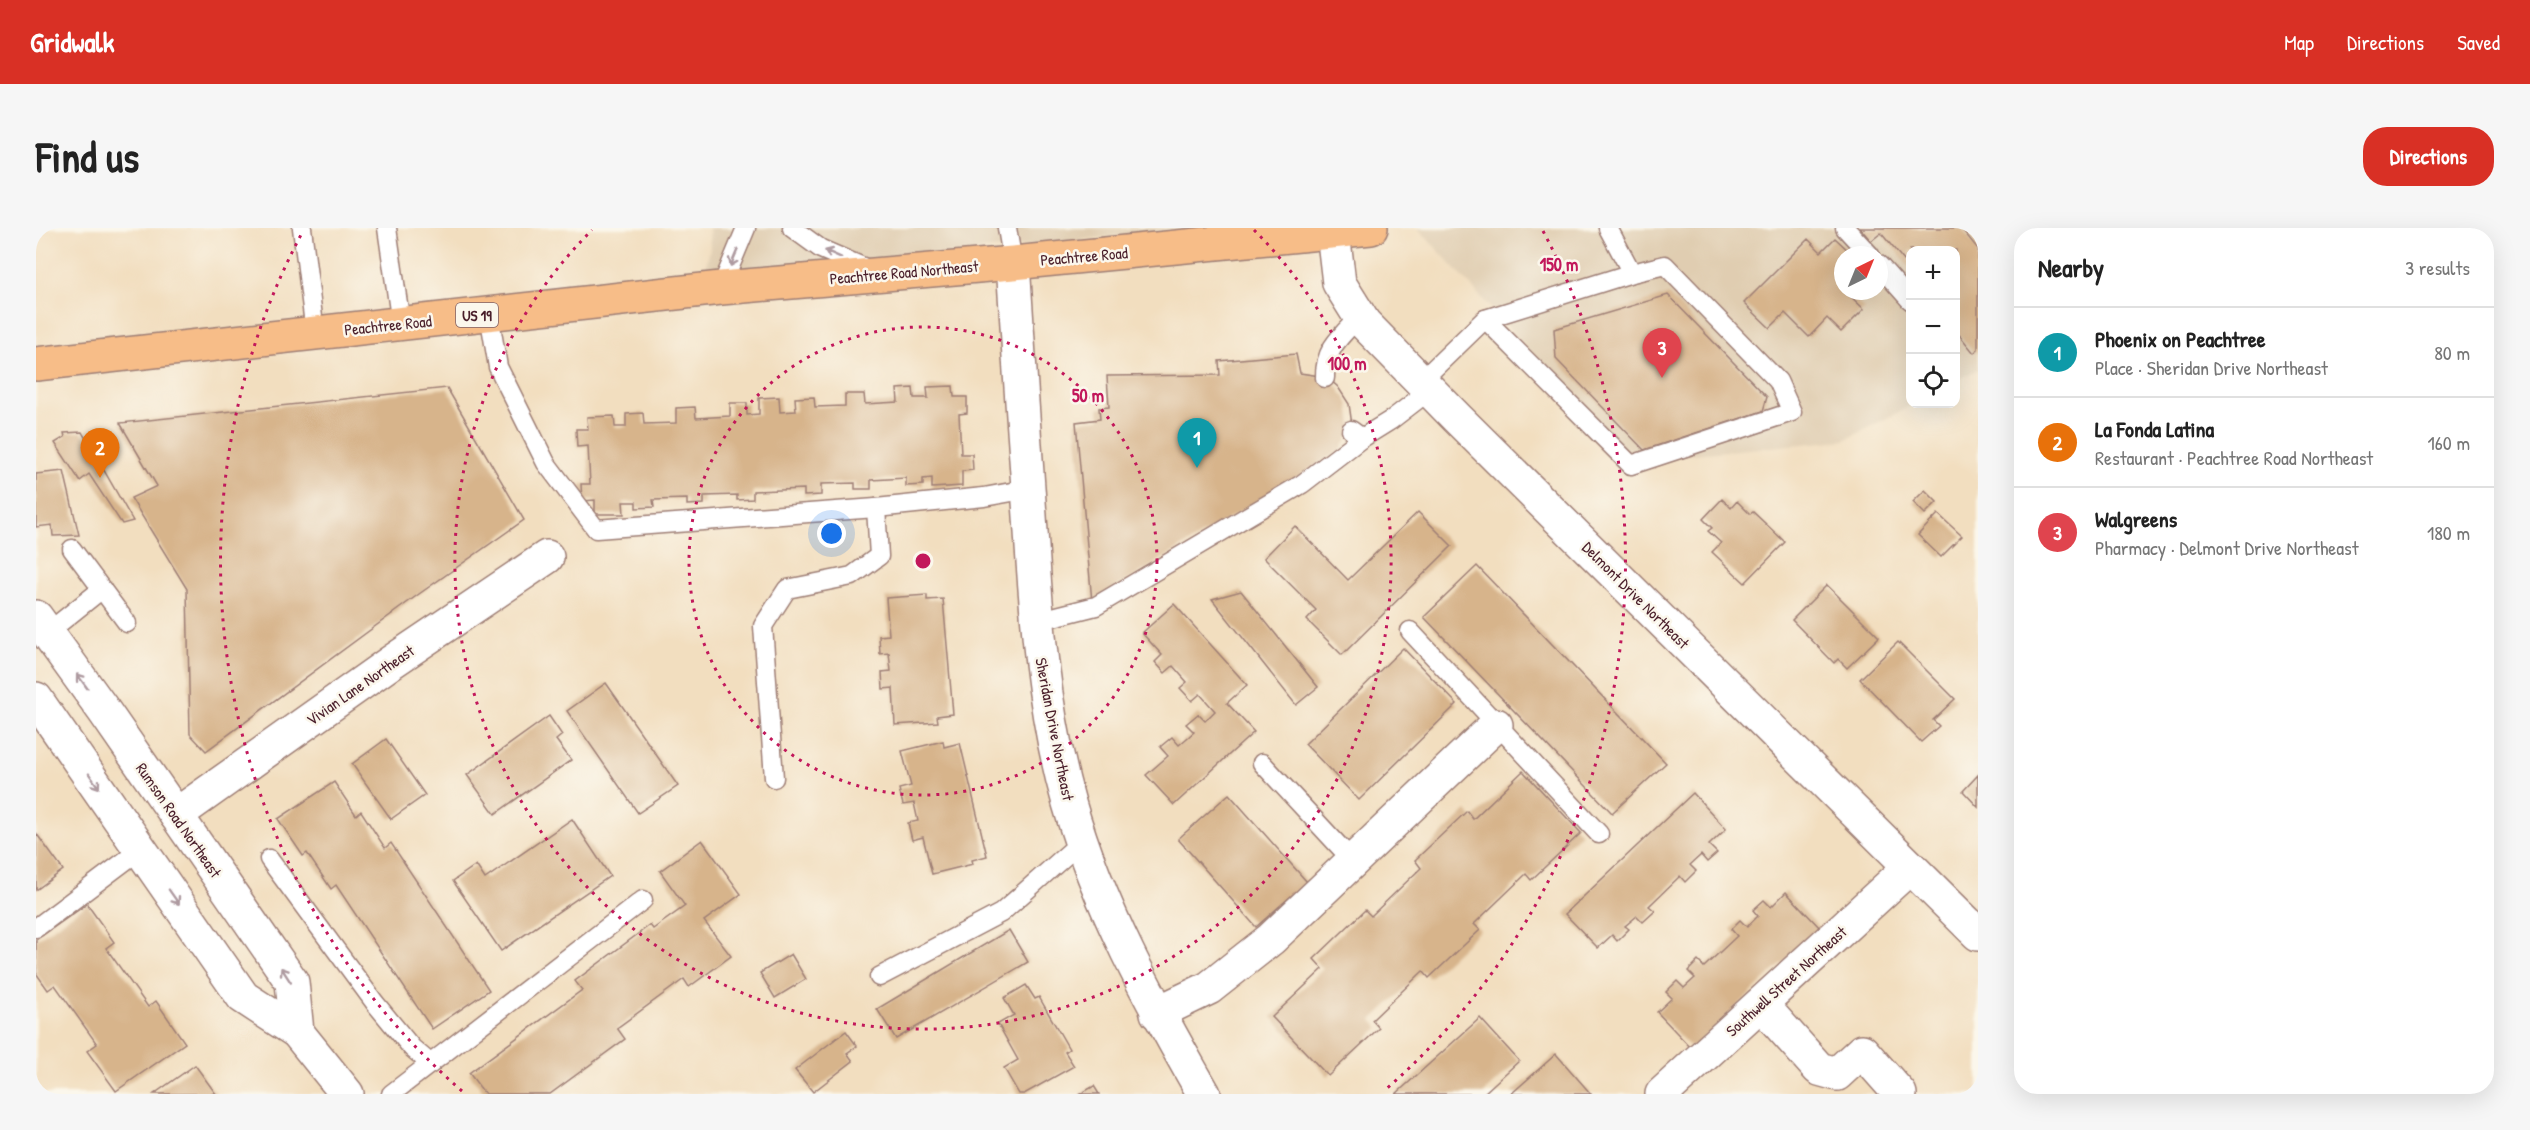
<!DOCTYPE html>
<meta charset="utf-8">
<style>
:root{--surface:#fff;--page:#f6f6f6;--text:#222;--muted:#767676;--line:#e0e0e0;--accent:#d93025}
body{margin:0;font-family:"Patrick Hand",sans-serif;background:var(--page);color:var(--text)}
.controls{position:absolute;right:18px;top:18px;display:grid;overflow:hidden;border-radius:12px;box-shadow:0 6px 24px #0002}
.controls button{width:54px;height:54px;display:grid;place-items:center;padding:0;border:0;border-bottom:2px solid var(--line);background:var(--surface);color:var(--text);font:30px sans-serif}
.compass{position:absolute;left:1798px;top:18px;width:54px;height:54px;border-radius:50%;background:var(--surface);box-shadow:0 6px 24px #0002;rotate:43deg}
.you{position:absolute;left:796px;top:306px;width:21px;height:21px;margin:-15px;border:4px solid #fff;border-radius:50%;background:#1a73e8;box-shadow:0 0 0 9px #1a73e833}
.badge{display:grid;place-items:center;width:39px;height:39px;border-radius:50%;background:var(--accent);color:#fff;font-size:20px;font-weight:700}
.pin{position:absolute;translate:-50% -50px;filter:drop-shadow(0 2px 3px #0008)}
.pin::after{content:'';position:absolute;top:32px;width:21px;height:18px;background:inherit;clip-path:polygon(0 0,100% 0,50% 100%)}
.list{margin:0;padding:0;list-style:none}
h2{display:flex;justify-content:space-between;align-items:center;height:78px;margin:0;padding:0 24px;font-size:26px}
h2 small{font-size:20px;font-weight:400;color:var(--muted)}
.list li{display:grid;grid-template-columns:39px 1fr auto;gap:18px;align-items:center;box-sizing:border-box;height:90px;padding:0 24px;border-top:2px solid var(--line)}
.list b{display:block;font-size:22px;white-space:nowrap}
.list p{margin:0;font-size:20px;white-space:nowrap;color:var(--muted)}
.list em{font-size:20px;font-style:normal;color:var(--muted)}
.icon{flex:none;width:33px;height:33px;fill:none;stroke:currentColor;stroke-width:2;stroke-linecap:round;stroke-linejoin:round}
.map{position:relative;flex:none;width:1942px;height:866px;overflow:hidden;border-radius:24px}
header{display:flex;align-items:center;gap:36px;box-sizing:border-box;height:84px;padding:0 30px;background:var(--accent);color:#fff}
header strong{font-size:28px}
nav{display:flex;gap:33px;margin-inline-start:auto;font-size:21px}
.intro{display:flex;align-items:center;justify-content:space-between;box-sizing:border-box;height:144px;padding:0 36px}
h1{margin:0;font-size:42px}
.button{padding:15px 27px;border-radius:24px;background:var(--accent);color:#fff;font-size:21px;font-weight:700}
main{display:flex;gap:36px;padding:0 36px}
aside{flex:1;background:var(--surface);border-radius:24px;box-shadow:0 6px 24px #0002}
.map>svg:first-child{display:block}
.built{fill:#e0cdb1;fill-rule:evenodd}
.building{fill:#d7b48b}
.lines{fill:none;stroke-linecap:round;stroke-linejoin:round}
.service-casing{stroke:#9e7e75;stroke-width:21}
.minor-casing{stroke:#9e7e75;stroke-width:36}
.trunk-casing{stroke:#9e7e75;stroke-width:36}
.service{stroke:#fff;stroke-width:18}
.minor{stroke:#fff;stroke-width:33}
.trunk{stroke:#f7bd88;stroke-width:33}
.oneway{stroke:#ae9aa0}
.ring{fill:none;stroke:#c2185b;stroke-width:3;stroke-dasharray:3 6}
.labels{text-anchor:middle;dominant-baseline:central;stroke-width:5;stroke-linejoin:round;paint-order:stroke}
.shield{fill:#fbf7ec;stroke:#7f6065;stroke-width:1.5}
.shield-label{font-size:15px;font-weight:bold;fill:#4a1f2b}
.street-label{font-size:16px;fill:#4a1f2b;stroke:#fbf7ec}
.centre{fill:#c2185b;stroke:#fbf7ec;stroke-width:3}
.ring-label{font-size:18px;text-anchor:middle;font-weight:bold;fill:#c2185b;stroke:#fbf7ec;stroke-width:5;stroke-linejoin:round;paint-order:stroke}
</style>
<header>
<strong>Gridwalk</strong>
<nav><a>Map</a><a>Directions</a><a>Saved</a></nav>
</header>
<div class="intro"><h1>Find us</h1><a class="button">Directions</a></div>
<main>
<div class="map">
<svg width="1942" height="866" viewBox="0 0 1942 866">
<rect width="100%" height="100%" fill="#fbf7ec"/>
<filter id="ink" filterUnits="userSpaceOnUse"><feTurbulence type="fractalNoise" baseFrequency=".0167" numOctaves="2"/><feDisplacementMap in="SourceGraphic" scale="12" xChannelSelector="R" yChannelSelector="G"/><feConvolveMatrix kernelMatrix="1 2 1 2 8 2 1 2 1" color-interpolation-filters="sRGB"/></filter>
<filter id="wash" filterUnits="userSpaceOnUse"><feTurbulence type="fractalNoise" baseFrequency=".008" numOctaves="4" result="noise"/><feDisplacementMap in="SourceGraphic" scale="24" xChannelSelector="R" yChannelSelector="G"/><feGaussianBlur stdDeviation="1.35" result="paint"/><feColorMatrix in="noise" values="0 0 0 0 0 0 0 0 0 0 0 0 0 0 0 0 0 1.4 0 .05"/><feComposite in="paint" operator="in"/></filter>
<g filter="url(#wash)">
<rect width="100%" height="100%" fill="#f2debf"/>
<!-- built -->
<g class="built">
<path d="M673 0H1155L667 52 674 20Z"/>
<path d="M1382 0H1942V141L1920 153V22H1874V176H1878L1809 212 1593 232ZM1807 27H1843V63H1807Z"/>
</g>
<g id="blocks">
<!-- building -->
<g class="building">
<path d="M1824 0H1925L1942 21V121L1938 125 1920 103V22H1874V40L1845 5 1835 13Z"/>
<path d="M1799 10 1817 27H1807V63H1816L1812 66 1828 81 1805 104 1791 90 1773 109 1749 85 1734 100 1708 75 1772 11 1785 24Z"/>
<path d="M1632 67 1731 169 1727 183 1608 222 1520 131 1518 101Z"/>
<path d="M1260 126 1264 145 1284 148 1294 152 1302 159 1313 176 1316 197 1313 207 1305 222 1056 374 1040 194 1064 191 1063 180 1073 179 1071 148 1184 147 1183 133Z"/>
<path d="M917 158 918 169H931V185L923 186 925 226H936L937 242 926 243V258L896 260V250L887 251V257L870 258V250L835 252V261H819V255L785 256V267L768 268V261L717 263V271L701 272V267L668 268V276L651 277V271L617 272 618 279 600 280V274H587L588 286H559V272L546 273 545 256H554L552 218 541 219 540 201H552L551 189 578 188 579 199H590V186L607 185 608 196 640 195V180L659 179 660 190 694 188V175H711V187L723 186V170L743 169 744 184 760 183 759 170 778 169 779 179 809 178V166H828L829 176 862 174 861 161 877 160 878 170H892L891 159Z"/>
<path d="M411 160 488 292 383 366 170 523 154 506 151 361 95 270 121 258 84 195Z"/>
<path d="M46 204 97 293 86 296 53 246 44 253 19 215 29 209 28 205Z"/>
<path d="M28 243 43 307 17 308 16 297 0 299V246Z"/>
<path d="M1889 262 1901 274 1889 286 1877 274Z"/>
<path d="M1686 271 1695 280 1701 273 1714 286 1717 284 1749 314 1709 355 1676 324 1685 315 1672 303 1676 300 1667 291Z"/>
<path d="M1382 284 1416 318 1306 427 1271 392 1280 382 1228 330 1259 298 1312 352Z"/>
<path d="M1902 286 1926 308 1905 329 1882 307Z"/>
<path d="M1441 338 1630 535 1576 585 1388 389Z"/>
<path d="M1791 357 1843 409 1811 440 1802 431 1798 435 1756 392Z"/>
<path d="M1205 363 1282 459 1260 477 1176 371Z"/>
<path d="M891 367V372L907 371 917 486 901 488 902 494 859 497 857 460 847 461 846 444 855 443 853 425 844 426 843 408 853 407 850 370Z"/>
<path d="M1138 376 1211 457 1191 475 1218 504 1138 577 1110 547 1132 528 1124 519 1136 509 1143 517 1158 504 1150 496 1162 486 1169 493 1179 483 1164 466 1156 473 1144 460 1151 454 1137 438 1129 445 1119 434 1126 427 1106 405Z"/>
<path d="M1862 414 1919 471 1897 492 1903 498 1885 514 1824 451Z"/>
<path d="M1367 420 1421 476 1323 572 1269 516Z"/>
<path d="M570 455 642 558 602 585 531 483Z"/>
<path d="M513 488 526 507 520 512 535 532 459 586 431 547Z"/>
<path d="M350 511 389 567 355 591 316 536Z"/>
<path d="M907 513 908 519 924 515 951 628 936 632 937 636 896 646 887 609 876 612 872 595 882 593 878 575 867 577 863 561 875 558 866 523Z"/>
<path d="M1487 543 1545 605 1495 652 1490 646 1438 696 1444 702 1393 750 1387 743 1336 792 1343 800 1292 848 1236 789 1287 741 1278 731 1329 682 1335 688 1385 640 1379 632 1431 583 1437 591Z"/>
<path d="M1942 547V579L1927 563Z"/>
<path d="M298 554 320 587 325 583 349 620 355 615 453 762 396 801 300 657 295 661 271 625 267 628 242 591Z"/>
<path d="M1657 565 1690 601 1673 617 1681 625 1671 634 1665 627 1654 637 1660 643 1649 654 1644 648 1613 678 1619 683 1607 694 1601 688 1589 698 1593 701 1581 713 1576 707 1562 720 1529 686Z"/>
<path d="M1193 566 1271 654 1220 699 1142 611Z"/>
<path d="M536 591 574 648 465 723 417 653 440 637 449 651Z"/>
<path d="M0 605 27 642 0 662Z"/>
<path d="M666 612 705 666 668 693 695 728 653 759 648 751 581 800 589 811 514 866H449L433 845 546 762 539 753 614 697 617 701 649 678 624 643Z"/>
<path d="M1750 664 1784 700 1656 821 1621 784 1636 770 1630 764 1641 753 1648 760 1659 750 1652 743 1662 733 1668 739 1701 708 1695 701 1704 692 1711 699 1722 688 1717 682 1728 672 1735 679Z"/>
<path d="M51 676 78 714 70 720 112 779 120 773 149 815 80 863 51 823 61 816 19 757 12 762 0 745V712Z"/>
<path d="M973 702 992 734 860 811 841 781Z"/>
<path d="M755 726 770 751 739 770 724 745Z"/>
<path d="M990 757 999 771 1003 769 1033 821 1029 824 1038 838 988 866H983L968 840 982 832 962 796 978 787 968 770Z"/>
<path d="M1444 790 1483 833 1447 866H1360Z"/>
<path d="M810 803 821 818 811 825 817 833 777 864 759 842Z"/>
<path d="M1520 826 1555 866H1475Z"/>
<path d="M159 837 180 866H118Z"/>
<path d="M1058 858 1063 866H1044Z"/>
</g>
</g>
</g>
<g filter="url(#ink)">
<use href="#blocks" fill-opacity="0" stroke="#9e7e75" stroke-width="1.5"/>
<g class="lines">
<defs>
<g id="service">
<path d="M266 0 279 105"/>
<path d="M351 0 365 96"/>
<path d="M756 0 785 21 834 42"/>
<path d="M971 0 977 35"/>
<path d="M1809 0 1834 27"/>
<path d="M1843 37 1874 72"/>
<path d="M685 60 710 0"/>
<path d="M453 86 462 139 510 235 560 301 840 280"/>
<path d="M1449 91 1596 45 1572 0"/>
<path d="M1289 150C1288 121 1305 108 1324 88"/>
<path d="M1385 153 1449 91 1595 237 1756 184 1742 153 1629 37 1596 45"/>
<path d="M1315 202 1326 210 1355 192 1394 162"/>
<path d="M36 321 91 395"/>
<path d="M1001 393 1060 378 1266 256 1326 210"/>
<path d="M1374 403 1563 606"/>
<path d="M11 405 66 361"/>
<path d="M1226 535 1317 633"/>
<path d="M738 550 727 398 751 361 816 348 843 328 840 280 948 269 992 261"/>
<path d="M233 631 339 775 376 820 395 836"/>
<path d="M0 700 105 621"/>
<path d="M843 749 965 685 1046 613"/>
<path d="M355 866 607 672"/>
</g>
<g id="minor">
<path d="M1297 4 1303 55 1328 95 1421 190 1942 706"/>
<path d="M977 35C982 119 988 204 994 288 1000 384 1006 481 1033 575 1063 679 1114 772 1168 866"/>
<path d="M0 389 68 483 256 754 261 804"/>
<path d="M0 471 207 769 261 804 311 866"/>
<path d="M140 587 354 435 511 329"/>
<path d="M1725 776 1783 841 1801 846 1826 823 1864 866"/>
<path d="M1121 785 1173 760 1235 711 1460 497"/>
<path d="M1626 866 1874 639"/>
</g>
<path id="trunk" d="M0 136 685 60 977 35 1335 0"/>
</defs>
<!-- service casing -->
<use href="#service" class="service-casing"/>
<!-- minor casing -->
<use href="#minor" class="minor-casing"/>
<!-- trunk casing -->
<use href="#trunk" class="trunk-casing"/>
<!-- service -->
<use href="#service" class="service"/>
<!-- minor -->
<use href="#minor" class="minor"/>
<!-- trunk -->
<use href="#trunk" class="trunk"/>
</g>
<!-- one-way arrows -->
<defs><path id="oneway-shaft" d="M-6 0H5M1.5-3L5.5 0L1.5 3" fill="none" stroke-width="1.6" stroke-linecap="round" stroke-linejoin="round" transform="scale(1.5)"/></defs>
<g class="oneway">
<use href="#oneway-shaft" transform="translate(797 26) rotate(-156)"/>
<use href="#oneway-shaft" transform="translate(698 30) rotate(113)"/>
<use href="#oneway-shaft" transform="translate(46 453) rotate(-126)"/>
<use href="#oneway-shaft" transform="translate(58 553) rotate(55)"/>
<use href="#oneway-shaft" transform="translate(138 669) rotate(55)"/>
<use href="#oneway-shaft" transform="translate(250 747) rotate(-123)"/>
</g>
</g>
<!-- distance rings -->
<g class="ring">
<circle cx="887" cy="333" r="234"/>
<path d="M1218 2A468 468 0 1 1 556 2"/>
<path d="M426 863A702 702 0 0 1 267 3M1507 3A702 702 0 0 1 1348 863"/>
</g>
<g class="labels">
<!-- shield labels -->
<rect class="shield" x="420" y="75" width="42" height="24" rx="4.5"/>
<g class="shield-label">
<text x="441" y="87">US 19</text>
</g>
<!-- street labels -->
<g class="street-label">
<text transform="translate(1048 28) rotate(-5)">Peachtree Road</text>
<text transform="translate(868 44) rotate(-5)">Peachtree Road Northeast</text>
<text transform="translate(352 97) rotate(-6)">Peachtree Road</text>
<text transform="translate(1600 367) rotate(45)">Delmont Drive Northeast</text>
<text transform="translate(324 457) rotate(-35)">Vivian Lane Northeast</text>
<text transform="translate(1019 501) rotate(79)">Sheridan Drive Northeast</text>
<text transform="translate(143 592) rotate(55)">Rumson Road Northeast</text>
<text transform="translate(1750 753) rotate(-42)">Southwell Street Northeast</text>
</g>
</g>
<circle cx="887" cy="333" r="9" class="centre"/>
<g class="ring-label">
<text x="1523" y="43">150 m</text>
<text x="1311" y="142">100 m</text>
<text x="1052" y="174">50 m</text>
</g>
</svg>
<div class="controls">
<button>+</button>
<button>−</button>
<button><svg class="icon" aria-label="locate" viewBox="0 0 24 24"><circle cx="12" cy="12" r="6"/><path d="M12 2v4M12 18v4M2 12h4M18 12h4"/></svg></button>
</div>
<svg class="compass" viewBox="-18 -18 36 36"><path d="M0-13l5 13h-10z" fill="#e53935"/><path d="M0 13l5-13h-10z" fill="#767676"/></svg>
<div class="you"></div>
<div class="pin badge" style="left:1161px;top:240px;background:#0f9aa8">1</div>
<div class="pin badge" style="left:64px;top:250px;background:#e8710a">2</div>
<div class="pin badge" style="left:1626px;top:150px;background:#e0444e">3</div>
</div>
<aside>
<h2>Nearby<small>3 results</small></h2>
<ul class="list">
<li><span class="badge" style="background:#0f9aa8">1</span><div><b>Phoenix on Peachtree</b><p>Place · Sheridan Drive Northeast</p></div><em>80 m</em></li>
<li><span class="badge" style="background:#e8710a">2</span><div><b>La Fonda Latina</b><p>Restaurant · Peachtree Road Northeast</p></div><em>160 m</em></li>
<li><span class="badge" style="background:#e0444e">3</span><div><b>Walgreens</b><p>Pharmacy · Delmont Drive Northeast</p></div><em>180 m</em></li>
</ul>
</aside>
</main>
